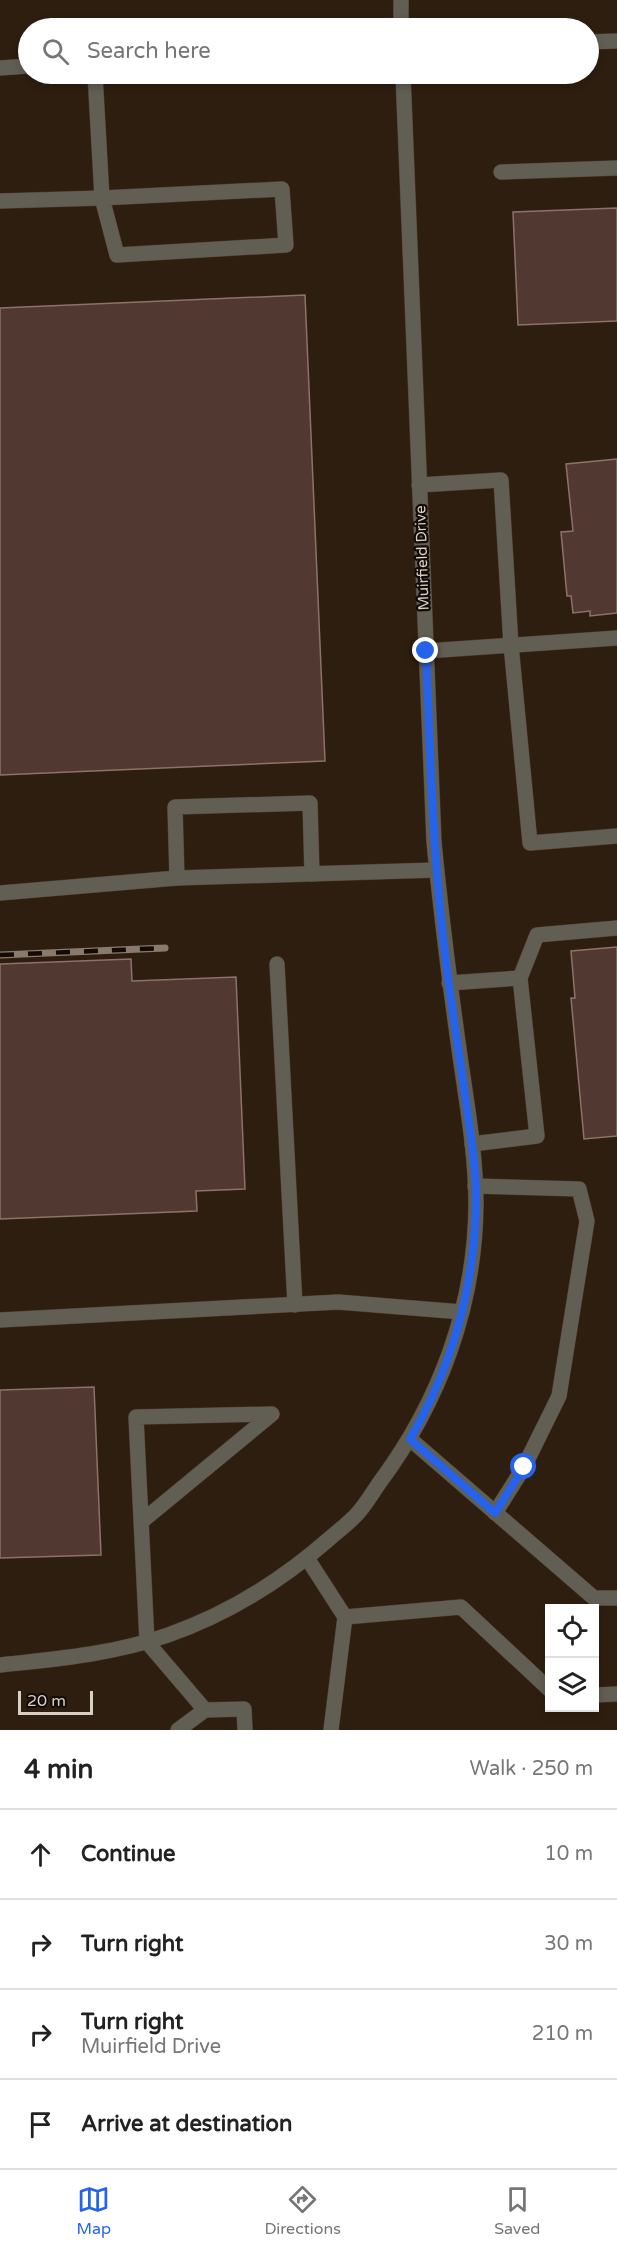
<!DOCTYPE html>
<meta charset="utf-8">
<style>
:root{--surface:#fff;--page:#f2f2f2;--text:#222;--muted:#767676;--line:#e0e0e0;--accent:#2563eb}
body{margin:0;font-family:"Varela Round",sans-serif;background:var(--page);color:var(--text)}
.controls{position:absolute;right:18px;bottom:18px;display:grid;overflow:hidden;border-radius:0px;box-shadow:0 3px 9px #0003}
.controls button{width:54px;height:54px;display:grid;place-items:center;padding:0;border:0;border-bottom:2px solid var(--line);background:var(--surface);color:var(--text);font:30px sans-serif}
.scale{position:absolute;left:18px;bottom:15px;width:75px;box-sizing:border-box;padding-left:6px;border:3px solid #dacfc5;border-top:0;font-size:16px;line-height:21px;white-space:nowrap;color:#dacfc5;-webkit-text-stroke:4px #110a05;paint-order:stroke}
.stop{position:absolute;width:18px;height:18px;margin:-14px;border:4px solid #2563eb;border-radius:50%;background:#fff}
.stop.end{background:#2563eb;border-color:#fff;box-shadow:0 2px 6px #0008}
.list{margin:0;padding:0;list-style:none}
h2{display:flex;justify-content:space-between;align-items:center;height:78px;margin:0;padding:0 24px;font-size:26px}
h2 small{font-size:20px;font-weight:400;color:var(--muted)}
.list li{display:grid;grid-template-columns:39px 1fr auto;gap:18px;align-items:center;box-sizing:border-box;height:90px;padding:0 24px;border-top:2px solid var(--line)}
.list b{display:block;font-size:22px;white-space:nowrap}
.list p{margin:0;font-size:20px;white-space:nowrap;color:var(--muted)}
.list em{font-size:20px;font-style:normal;color:var(--muted)}
.icon{flex:none;width:33px;height:33px;fill:none;stroke:currentColor;stroke-width:2;stroke-linecap:round;stroke-linejoin:round}
.map{position:relative;flex:none;width:617px;height:1730px;overflow:hidden}
.search{position:absolute;background:var(--surface);box-shadow:0 3px 9px #0003;left:18px;right:18px;top:18px;height:66px;display:flex;align-items:center;gap:15px;box-sizing:border-box;padding:0 21px;border-radius:33px;color:var(--muted);font-size:22px}
.sheet{height:438px;background:var(--surface)}
nav{display:flex;justify-content:space-around;align-items:center;box-sizing:border-box;height:84px;border-top:2px solid var(--line);background:var(--surface);font-size:16px;color:var(--muted)}
nav a{display:grid;justify-items:center;gap:3px}
nav .on{color:var(--accent)}
.map>svg:first-child{display:block}
.building{fill:#513932;stroke:#8d726b;stroke-width:1.5}
.lines{fill:none;stroke-linecap:round;stroke-linejoin:round}
.minor-casing{stroke:#4a3a2c;stroke-width:16}
.minor{stroke:#615e54;stroke-width:15}
.rail-casing{stroke:#887b6e;stroke-width:7}
.rail{stroke:#110a05;stroke-width:4.5;stroke-dasharray:14;stroke-linecap:butt}
.route{stroke:#2563eb;stroke-width:8}
.labels{text-anchor:middle;dominant-baseline:central;stroke-width:4.5;stroke-linejoin:round;paint-order:stroke}
.street-label{font-size:15px;fill:#dacfc5;stroke:#110a05}
</style>
<div class="map">
<svg width="617" height="1730" viewBox="0 0 617 1730">
<rect width="100%" height="100%" fill="#2e1e0f"/>
<!-- building -->
<g class="building">
<path d="M617 208V321L518 325 513 212Z"/>
<path d="M305 295 325 761 0 775V308Z"/>
<path d="M617 459V613L590 616V611L573 613 571 596H567L561 532 573 531 566 464Z"/>
<path d="M617 947V1136L584 1139 571 998H575L571 951Z"/>
<path d="M131 959 132 981 236 977 245 1189 196 1191 197 1211 0 1219V964Z"/>
<path d="M94 1387 101 1555 0 1558V1390Z"/>
</g>
<g class="lines">
<defs>
<g id="minor">
<path d="M401 0V28"/>
<path d="M588 42 617 41"/>
<path d="M0 68 28 66"/>
<path d="M501 172 617 168"/>
<path d="M282 189 286 245 117 255 102 198Z"/>
<path d="M0 201 102 198 95 74"/>
<path d="M419 485 501 480 511 645 530 843 617 836"/>
<path d="M426 651 617 638"/>
<path d="M177 878 175 807 310 803 312 874"/>
<path d="M0 893 177 878 436 870"/>
<path d="M277 964 295 1305"/>
<path d="M520 978 537 935 617 928"/>
<path d="M449 983 520 978 537 1136 472 1144"/>
<path d="M475 1186 579 1189 587 1221 559 1396 524 1467 495 1513"/>
<path d="M0 1320 338 1302 462 1312"/>
<path d="M410 1439 594 1598H617"/>
<path d="M141 1522 272 1414 136 1417 147 1642 205 1710 178 1730"/>
<path d="M307 1558 345 1617 331 1730"/>
<path d="M345 1617 461 1607 550 1690"/>
<path d="M0 1665C57 1659 114 1654 168 1635 228 1614 281 1581 329 1539 338 1531 349 1523 358 1513 366 1504 373 1492 380 1482 440 1401 475 1306 476 1205 476 1155 467 1105 460 1056 450 985 441 914 434 842L403 74"/>
<path d="M594 1695 617 1694"/>
<path d="M205 1710 244 1709 245 1730"/>
</g>
</defs>
<!-- minor casing -->
<use href="#minor" class="minor-casing"/>
<!-- minor -->
<use href="#minor" class="minor"/>
<defs>
<path id="rail" d="M0 955 165 948"/>
</defs>
<!-- rail casing -->
<use href="#rail" class="rail-casing"/>
<!-- rail -->
<use href="#rail" class="rail"/>
</g>
<g class="lines">
<!-- route -->
<path class="route" d="M426 651C430 743 432 835 442 927 448 986 458 1044 466 1102 471 1137 477 1172 476 1206 474 1290 452 1367 410 1439L495 1513 524 1467"/>
</g>
<g class="labels">
<!-- street labels -->
<g class="street-label">
<text transform="translate(422 558) rotate(-92)">Muirfield Drive</text>
</g>
</g>
</svg>
<div class="controls">
<button><svg class="icon" aria-label="locate" viewBox="0 0 24 24"><circle cx="12" cy="12" r="6"/><path d="M12 2v4M12 18v4M2 12h4M18 12h4"/></svg></button>
<button><svg class="icon" aria-label="layers" viewBox="0 0 24 24"><path d="M12 4l9 5-9 5-9-5zM3 14l9 5 9-5"/></svg></button>
</div>
<div class="scale">20 m</div>
<div class="stop" style="left:524px;top:1467px"></div>
<div class="stop end" style="left:426px;top:651px"></div>
<div class="search"><svg class="icon" aria-label="search" viewBox="0 0 24 24"><circle cx="10" cy="10" r="6"/><path d="M15 15l6 6"/></svg>Search here</div>
</div>
<section class="sheet">
<h2>4 min<small>Walk · 250 m</small></h2>
<ul class="list">
<li><svg class="icon" aria-label="ahead" viewBox="0 0 24 24"><path d="M12 20V5M6 11l6-6 6 6"/></svg><div><b>Continue</b></div><em>10 m</em></li>
<li><svg class="icon" aria-label="right" viewBox="0 0 24 24"><path d="M7 20v-9h11M14 6l5 5-5 5"/></svg><div><b>Turn right</b></div><em>30 m</em></li>
<li><svg class="icon" aria-label="right" viewBox="0 0 24 24"><path d="M7 20v-9h11M14 6l5 5-5 5"/></svg><div><b>Turn right</b><p>Muirfield Drive</p></div><em>210 m</em></li>
<li><svg class="icon" aria-label="arrive" viewBox="0 0 24 24"><path d="M6 21V4h12l-3 4 3 4H6"/></svg><div><b>Arrive at destination</b></div></li>
</ul>
</section>
<nav>
<a class="on"><svg class="icon" aria-label="map" viewBox="0 0 24 24"><path d="M3 6l6-2 6 2 6-2v14l-6 2-6-2-6 2zM9 4v14M15 6v14"/></svg>Map</a>
<a><svg class="icon" aria-label="directions" viewBox="0 0 24 24"><path d="M12 3l9 9-9 9-9-9zM9 14v-3h6M13 9l2 2-2 2"/></svg>Directions</a>
<a><svg class="icon" aria-label="saved" viewBox="0 0 24 24"><path d="M7 4h10v16l-5-4-5 4z"/></svg>Saved</a>
</nav>
